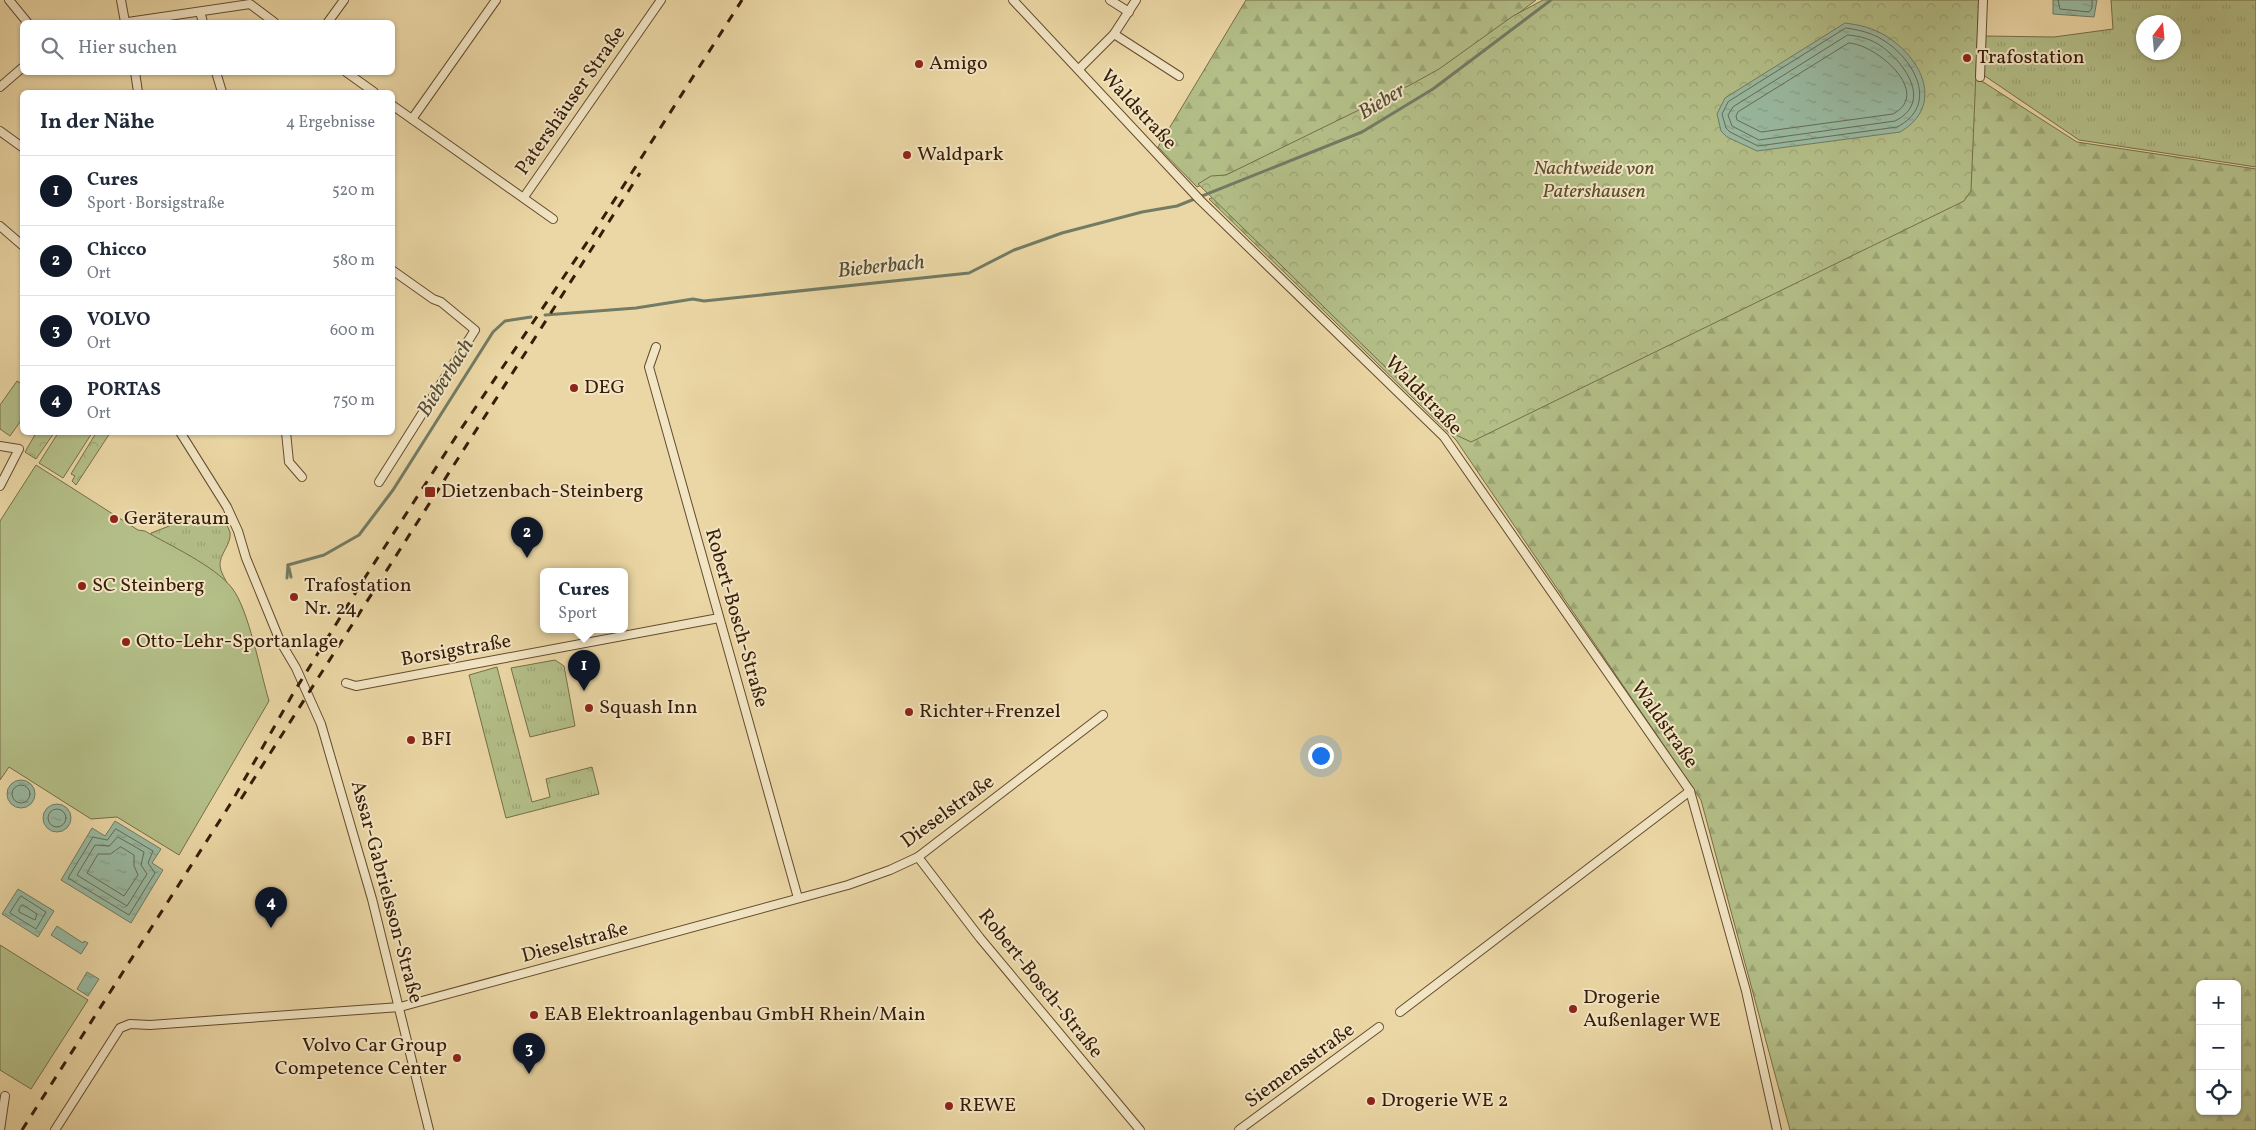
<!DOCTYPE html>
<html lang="de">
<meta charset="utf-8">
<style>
:root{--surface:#fff;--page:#f2f2f3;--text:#1f2937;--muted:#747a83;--line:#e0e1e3;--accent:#111827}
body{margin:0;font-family:Vollkorn,serif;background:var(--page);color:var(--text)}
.controls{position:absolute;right:15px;bottom:15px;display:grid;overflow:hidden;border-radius:8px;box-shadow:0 1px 4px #0004}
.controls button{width:45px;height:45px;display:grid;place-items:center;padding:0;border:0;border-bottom:1px solid var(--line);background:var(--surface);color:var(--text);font:25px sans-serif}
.compass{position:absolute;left:2136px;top:15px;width:45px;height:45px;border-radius:50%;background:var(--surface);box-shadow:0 1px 4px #0004;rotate:16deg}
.you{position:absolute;left:1320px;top:755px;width:18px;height:18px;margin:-12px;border:4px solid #fff;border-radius:50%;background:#1a73e8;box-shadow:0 0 0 8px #1a73e833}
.badge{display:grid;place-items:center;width:32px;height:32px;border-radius:50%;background:var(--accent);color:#fff;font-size:16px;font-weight:700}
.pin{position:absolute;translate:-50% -41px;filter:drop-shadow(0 1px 2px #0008)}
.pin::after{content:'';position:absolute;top:26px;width:18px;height:15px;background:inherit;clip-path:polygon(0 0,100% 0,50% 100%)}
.popup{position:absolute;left:540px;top:568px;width:88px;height:65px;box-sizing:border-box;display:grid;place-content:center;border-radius:8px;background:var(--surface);filter:drop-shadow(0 1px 4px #0005);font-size:16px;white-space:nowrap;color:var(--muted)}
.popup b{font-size:19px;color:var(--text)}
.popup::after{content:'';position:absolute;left:50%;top:100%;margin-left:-10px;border:10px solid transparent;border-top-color:var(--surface)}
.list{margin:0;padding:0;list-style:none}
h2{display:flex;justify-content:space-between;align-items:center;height:65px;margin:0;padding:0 20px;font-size:21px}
h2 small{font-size:16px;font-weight:400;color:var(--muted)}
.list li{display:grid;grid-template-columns:32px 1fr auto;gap:15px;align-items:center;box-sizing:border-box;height:70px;padding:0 20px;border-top:1px solid var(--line)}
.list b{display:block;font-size:19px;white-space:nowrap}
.list p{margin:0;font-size:16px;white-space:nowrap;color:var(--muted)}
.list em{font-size:16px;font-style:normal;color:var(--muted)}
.icon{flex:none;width:28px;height:28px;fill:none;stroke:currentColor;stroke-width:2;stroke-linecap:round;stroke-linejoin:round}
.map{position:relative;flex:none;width:2256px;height:1130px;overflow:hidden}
.search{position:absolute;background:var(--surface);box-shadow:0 1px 4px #0004;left:20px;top:20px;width:375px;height:55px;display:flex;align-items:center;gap:12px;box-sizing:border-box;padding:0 18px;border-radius:8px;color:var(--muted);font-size:19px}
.panel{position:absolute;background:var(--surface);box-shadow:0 1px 4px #0004;left:20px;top:90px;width:375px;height:345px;border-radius:8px}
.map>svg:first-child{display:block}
.grass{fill:url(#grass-tufts);stroke:#766e48;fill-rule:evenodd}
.forest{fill:url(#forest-firs);stroke:#766e48;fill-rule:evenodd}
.park{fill:url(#park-crowns);stroke:#766e48}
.garden{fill:#b4bf88;stroke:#766e48}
.water{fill:url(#water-ripples);stroke:#727b64}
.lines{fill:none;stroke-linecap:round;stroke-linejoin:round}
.shore{stroke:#686b55;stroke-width:1}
.stream{stroke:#727b64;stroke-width:3}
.minor-casing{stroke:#644b2f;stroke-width:10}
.minor{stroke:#f2e5c4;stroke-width:8}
.rail{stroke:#371c08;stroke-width:3;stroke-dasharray:9 9;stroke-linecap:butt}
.poi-dot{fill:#8f2418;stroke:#f2e5c4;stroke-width:2}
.labels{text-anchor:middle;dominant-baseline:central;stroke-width:4;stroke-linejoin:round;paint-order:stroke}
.poi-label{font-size:20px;fill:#371c08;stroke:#f2e5c4;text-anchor:start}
.street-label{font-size:20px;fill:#371c08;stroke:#f2e5c4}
.park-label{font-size:20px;font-style:italic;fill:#5c4d2e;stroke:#f2e5c4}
.water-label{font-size:21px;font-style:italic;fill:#544b36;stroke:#f2e5c4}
</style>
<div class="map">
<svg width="2256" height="1130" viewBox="0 0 2256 1130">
<defs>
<pattern id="grass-tufts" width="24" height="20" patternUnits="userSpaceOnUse" patternTransform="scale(1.25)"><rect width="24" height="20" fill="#b4bf88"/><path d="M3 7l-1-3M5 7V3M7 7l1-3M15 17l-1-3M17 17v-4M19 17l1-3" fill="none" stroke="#9ba474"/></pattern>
<pattern id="forest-firs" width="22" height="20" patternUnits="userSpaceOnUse" patternTransform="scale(1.25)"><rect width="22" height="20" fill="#b4bf88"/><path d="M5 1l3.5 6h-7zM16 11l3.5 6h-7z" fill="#9ba474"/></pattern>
<pattern id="park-crowns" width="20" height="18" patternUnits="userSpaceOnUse" patternTransform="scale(1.25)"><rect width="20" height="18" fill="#b4bf88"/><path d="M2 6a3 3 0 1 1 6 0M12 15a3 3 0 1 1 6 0" fill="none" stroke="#9ba474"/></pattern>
<pattern id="water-ripples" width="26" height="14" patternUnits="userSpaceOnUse" patternTransform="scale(1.25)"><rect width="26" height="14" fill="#99baa2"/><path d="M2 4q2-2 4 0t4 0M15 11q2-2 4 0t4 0" fill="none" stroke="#849f8a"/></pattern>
</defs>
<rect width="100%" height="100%" fill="#ebd7a5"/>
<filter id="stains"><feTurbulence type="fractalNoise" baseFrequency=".004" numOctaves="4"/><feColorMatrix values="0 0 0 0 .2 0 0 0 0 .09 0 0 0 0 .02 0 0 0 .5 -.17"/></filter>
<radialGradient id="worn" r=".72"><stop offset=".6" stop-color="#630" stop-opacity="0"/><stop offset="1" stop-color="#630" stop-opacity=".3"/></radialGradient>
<!-- grass -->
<g class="grass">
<path d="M2111 0H2256V167L2079 140 1982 74 1984 36 2054 37 2113 29ZM2144 22H2174V52H2144Z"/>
<path d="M220 514C223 519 228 526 230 532 232 544 219 554 220 566 221 577 239 600 244 612L154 562 151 533 185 520Z"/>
<path d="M555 660 564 666 575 726 530 737 511 668Z"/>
<path d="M497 667 532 802 550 797 546 779 592 767 599 794 506 818 469 675Z"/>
</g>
<!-- forest -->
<g class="forest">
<path d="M1246 0H1536L1427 83 1354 121 1197 187 1158 147Z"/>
<path d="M1570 0H1855L2077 142 2256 169V1130H1790L1701 800 1456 440 1209 199 1365 135ZM2200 984H2237V1111H2200Z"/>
</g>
<!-- park -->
<g class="park">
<path d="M1543 0H1979L1971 191 1964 201 1471 442 1454 434 1198 184 1211 176 1226 175 1410 85 1439 69 1513 16Z"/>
<path d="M36 433H54L36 459 25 452Z"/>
<path d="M96 433H110L76 485 72 481 75 476 71 474Z"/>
</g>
<!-- garden -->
<g class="garden">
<path d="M17 381 22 384V419L10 436 0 429V405Z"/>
<path d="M58 433H92L63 478 39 463Z"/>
<path d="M36 465 138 530 145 531C169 545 215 566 232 588 249 610 260 671 269 701L179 855 117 817 91 819 9 767 0 780V521Z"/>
<path d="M0 945 88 1000 31 1089 0 1070Z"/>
</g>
<!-- water -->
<g class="water">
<path d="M2053 0H2097L2094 17 2053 14Z"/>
<path d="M1845 23C1860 25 1873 28 1886 36 1922 58 1945 106 1900 132L1757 151 1727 137 1721 131 1717 114 1725 98Z"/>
<circle cx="21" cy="794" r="14"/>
<circle cx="57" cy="818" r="14"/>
<path d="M115 821 161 849 152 863 163 870 131 923 61 880 92 828 105 836Z"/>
<path d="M18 889 54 911 38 937 2 914Z"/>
<path d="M57 926 83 943 84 941 88 943 81 954 51 935Z"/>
<path d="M87 972 99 979 88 996 77 989Z"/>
</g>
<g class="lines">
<!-- shore -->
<g class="shore">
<path d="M2058 0 2060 9 2089 12 2092 8V0"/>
<path d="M1846 28C1860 30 1872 33 1883 40 1914 59 1940 105 1897 127L1758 146 1730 132 1726 128 1722 114 1728 102Z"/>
<path d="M1848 35C1860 36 1871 39 1881 46 1905 63 1933 102 1895 121L1759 140 1732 126 1728 115 1733 107Z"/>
<path d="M1849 43C1876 44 1933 93 1893 114L1761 132 1737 120 1736 116 1738 112Z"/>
<circle cx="21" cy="794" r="9"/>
<circle cx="57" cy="818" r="9"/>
<path d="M116 829 153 851 148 863 155 873 129 915 68 878 93 837 107 840Z"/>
<path d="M118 837 144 852 141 865 147 874 127 906 77 875 95 845 109 846Z"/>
<path d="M121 847 134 855V866L138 875 124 896 87 873 98 854H110Z"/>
<path d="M21 896 46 912 36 929 10 913Z"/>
<path d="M23 905 37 914 35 920 19 912V909Z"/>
</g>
<!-- stream -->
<g class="stream">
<path d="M545 315 636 308 693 299 704 301 969 273 1014 250 1062 233 1142 212 1177 206 1362 132 1433 89 1551 0"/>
<path d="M288 565 324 555 359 535 393 490 493 332 505 321 531 317"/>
<path d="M289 568 291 577"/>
<path d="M287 578 288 565"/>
</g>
<defs>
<g id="minor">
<path d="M9 0 27 22"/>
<path d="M121 0 125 22"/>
<path d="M1013 0 1200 200 1444 437 1690 791 1746 991 1777 1130"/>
<path d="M1110 0 1129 12"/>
<path d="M200 12 203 22"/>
<path d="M128 22 250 4 274 22"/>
<path d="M328 22 344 0"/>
<path d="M1114 34 1179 76"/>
<path d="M1079 69 1114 34 1136 0"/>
<path d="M135 72 138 92"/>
<path d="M216 72 222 92"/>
<path d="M346 72 374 92"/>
<path d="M1980 77 1983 0"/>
<path d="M0 87 22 68"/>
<path d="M392 105 553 219"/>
<path d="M412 119 496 0"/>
<path d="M0 131 22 147"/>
<path d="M524 197 661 0"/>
<path d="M0 226 22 245"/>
<path d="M656 347 649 367 798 898"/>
<path d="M180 432 227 507 238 531 246 558 280 641 296 668 321 724 372 899 429 1130"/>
<path d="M286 432 289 462 302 477"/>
<path d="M0 446 19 449 0 486"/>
<path d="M379 482 475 330 441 302 433 299 392 270"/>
<path d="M346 683 356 686 719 618"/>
<path d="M918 857 980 938 1140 1130"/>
<path d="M1400 1012 1690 791"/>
<path d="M0 1130 5 1096"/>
<path d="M55 1130 120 1028 130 1024 150 1025 400 1007 848 885 890 870 918 857 1103 715"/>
<path d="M1239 1130 1379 1027"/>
</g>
</defs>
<!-- minor casing -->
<use href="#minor" class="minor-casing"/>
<!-- minor -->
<use href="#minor" class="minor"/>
<!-- rail -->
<g class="rail">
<path d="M241 799 640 173"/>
<path d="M22 1130 231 803 294 692 364 579 459 432 592 235 742 0"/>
</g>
</g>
<!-- markers -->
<g class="poi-dot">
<circle cx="1967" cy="58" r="5"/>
<circle cx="919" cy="64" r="5"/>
<circle cx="907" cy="155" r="5"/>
<circle cx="574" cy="388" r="5"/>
<rect x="424" y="486" width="12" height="12" rx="2.5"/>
<circle cx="114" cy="519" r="5"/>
<circle cx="82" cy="586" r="5"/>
<circle cx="294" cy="597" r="5"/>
<circle cx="126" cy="642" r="5"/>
<circle cx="589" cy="708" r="5"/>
<circle cx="909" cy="712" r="5"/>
<circle cx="411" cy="740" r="5"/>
<circle cx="1573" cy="1009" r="5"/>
<circle cx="534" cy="1015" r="5"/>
<circle cx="457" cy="1058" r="5"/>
<circle cx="1371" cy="1101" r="5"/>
<circle cx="949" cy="1106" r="5"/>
</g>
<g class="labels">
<!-- poi labels -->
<g class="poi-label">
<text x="1977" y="58">Trafostation</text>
<text x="929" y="64">Amigo</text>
<text x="917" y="155">Waldpark</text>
<text x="584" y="388">DEG</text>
<text x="441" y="492">Dietzenbach-Steinberg</text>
<text x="124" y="519">Geräteraum</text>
<text x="92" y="586">SC Steinberg</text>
<text x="304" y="586">Trafostation<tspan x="304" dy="23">Nr. 24</tspan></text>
<text x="136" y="642">Otto-Lehr-Sportanlage</text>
<text x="599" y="708">Squash Inn</text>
<text x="919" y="712">Richter+Frenzel</text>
<text x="421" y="740">BFI</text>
<text x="1583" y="998">Drogerie<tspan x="1583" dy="23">Außenlager WE</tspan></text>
<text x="544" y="1015">EAB Elektroanlagenbau GmbH Rhein/Main</text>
<text x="447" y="1046" text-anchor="end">Volvo Car Group<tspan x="447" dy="23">Competence Center</tspan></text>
<text x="1381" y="1101">Drogerie WE 2</text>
<text x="959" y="1106">REWE</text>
</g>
<!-- street labels -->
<g class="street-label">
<text transform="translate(571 101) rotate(-55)">Patershäuser Straße</text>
<text transform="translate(1138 110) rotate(47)">Waldstraße</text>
<text transform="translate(1423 396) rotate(46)">Waldstraße</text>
<text transform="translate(736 618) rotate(74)">Robert-Bosch-Straße</text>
<text transform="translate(456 651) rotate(-10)">Borsigstraße</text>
<text transform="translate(1664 725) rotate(55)">Waldstraße</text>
<text transform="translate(948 812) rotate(-36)">Dieselstraße</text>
<text transform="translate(386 892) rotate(75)">Assar-Gabrielsson-Straße</text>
<text transform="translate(575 943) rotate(-15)">Dieselstraße</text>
<text transform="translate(1040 984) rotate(51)">Robert-Bosch-Straße</text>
<text transform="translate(1300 1066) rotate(-36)">Siemensstraße</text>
</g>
<!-- park labels -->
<g class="park-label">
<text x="1594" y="169">Nachtweide von<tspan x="1594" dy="23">Patershausen</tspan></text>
</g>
<!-- water labels -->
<g class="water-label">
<text transform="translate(1382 102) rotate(-31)">Bieber</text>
<text transform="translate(881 267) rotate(-6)">Bieberbach</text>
<text transform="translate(446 378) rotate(-58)">Bieberbach</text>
</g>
</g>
<rect width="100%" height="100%" filter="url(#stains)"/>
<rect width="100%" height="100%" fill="url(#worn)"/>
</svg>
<div class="controls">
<button>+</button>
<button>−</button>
<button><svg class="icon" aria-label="locate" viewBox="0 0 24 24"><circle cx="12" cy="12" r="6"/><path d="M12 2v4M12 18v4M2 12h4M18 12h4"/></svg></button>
</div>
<svg class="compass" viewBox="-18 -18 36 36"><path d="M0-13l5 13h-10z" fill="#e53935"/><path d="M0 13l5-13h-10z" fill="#747a83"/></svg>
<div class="you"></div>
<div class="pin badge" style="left:584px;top:691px">1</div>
<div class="popup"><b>Cures</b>Sport</div>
<div class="pin badge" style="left:527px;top:558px">2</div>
<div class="pin badge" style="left:529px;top:1074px">3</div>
<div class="pin badge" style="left:271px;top:928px">4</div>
<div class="search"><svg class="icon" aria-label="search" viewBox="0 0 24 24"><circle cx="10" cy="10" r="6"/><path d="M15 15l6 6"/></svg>Hier suchen</div>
<section class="panel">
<h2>In der Nähe<small>4 Ergebnisse</small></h2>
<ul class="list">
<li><span class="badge">1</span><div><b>Cures</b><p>Sport · Borsigstraße</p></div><em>520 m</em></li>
<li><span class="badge">2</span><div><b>Chicco</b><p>Ort</p></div><em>580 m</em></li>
<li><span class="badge">3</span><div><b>VOLVO</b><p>Ort</p></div><em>600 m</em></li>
<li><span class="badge">4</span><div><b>PORTAS</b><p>Ort</p></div><em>750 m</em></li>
</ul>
</section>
</div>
